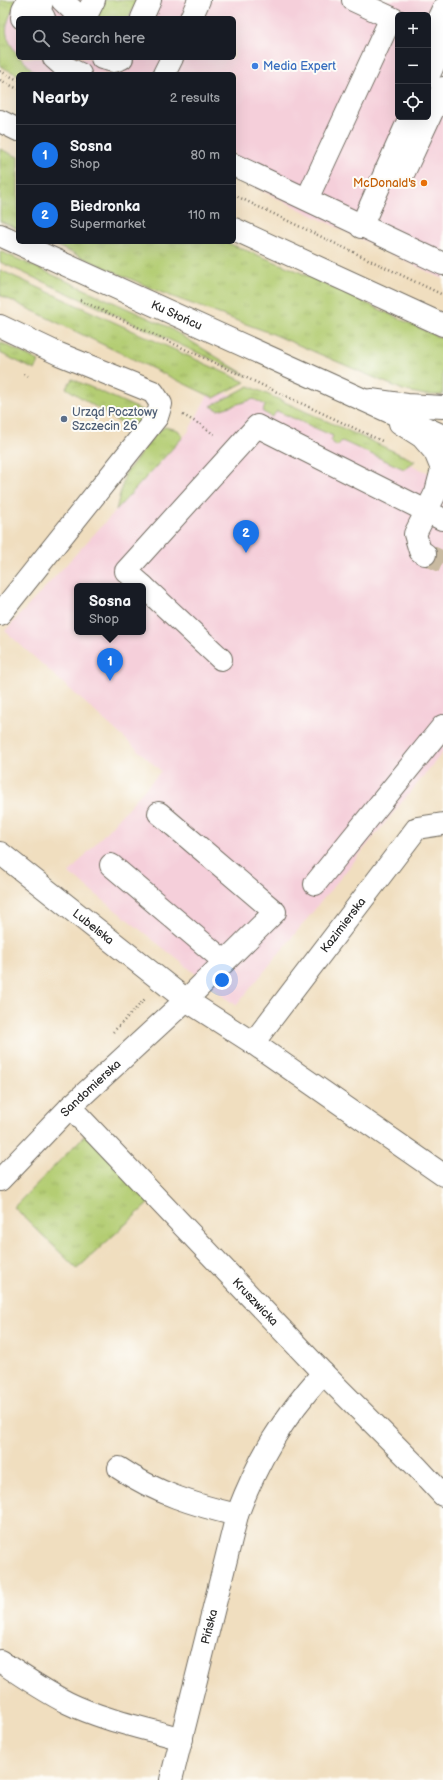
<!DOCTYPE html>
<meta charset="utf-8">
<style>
:root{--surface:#171b24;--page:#20242c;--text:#f1f3f6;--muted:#9ea1a6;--line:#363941;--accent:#1a73e8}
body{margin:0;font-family:"Balsamiq Sans",sans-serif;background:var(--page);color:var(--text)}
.controls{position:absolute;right:12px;top:12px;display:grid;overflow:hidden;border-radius:6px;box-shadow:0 4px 16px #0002}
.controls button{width:36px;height:36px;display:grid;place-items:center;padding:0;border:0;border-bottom:1px solid var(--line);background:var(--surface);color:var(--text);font:20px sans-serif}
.you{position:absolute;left:222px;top:980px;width:14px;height:14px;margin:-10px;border:3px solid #fff;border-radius:50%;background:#1a73e8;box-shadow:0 0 0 6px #1a73e833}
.badge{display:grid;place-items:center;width:26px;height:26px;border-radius:50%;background:var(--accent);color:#fff;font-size:13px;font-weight:700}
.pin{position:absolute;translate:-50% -33px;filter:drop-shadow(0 1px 2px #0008)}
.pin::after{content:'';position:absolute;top:21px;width:14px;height:12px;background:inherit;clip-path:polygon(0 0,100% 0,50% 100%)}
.popup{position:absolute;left:74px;top:583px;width:72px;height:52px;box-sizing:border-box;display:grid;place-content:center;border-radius:6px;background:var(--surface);filter:drop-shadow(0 1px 3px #0005);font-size:13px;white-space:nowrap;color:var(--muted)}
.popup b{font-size:15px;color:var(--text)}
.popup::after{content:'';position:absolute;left:50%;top:100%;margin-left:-8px;border:8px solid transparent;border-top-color:var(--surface)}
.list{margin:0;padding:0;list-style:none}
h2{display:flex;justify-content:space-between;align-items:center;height:52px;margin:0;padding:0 16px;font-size:17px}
h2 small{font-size:13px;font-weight:400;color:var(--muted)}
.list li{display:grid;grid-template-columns:26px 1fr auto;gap:12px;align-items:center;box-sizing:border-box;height:60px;padding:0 16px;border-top:1px solid var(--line)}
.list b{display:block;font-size:15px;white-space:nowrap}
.list p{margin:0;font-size:13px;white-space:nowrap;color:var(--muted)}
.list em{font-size:13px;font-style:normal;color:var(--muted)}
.icon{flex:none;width:22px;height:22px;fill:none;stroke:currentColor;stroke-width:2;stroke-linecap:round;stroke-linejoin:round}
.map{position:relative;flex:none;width:443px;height:1780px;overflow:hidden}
.search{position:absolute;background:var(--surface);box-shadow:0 4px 16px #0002;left:16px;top:16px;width:220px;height:44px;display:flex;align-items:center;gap:10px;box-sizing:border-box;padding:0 14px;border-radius:6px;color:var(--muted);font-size:15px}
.panel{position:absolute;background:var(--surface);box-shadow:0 4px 16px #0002;left:16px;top:72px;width:220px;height:172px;border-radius:6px}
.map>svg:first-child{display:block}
.built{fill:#f5cfda;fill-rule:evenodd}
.grass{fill:url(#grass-tufts);stroke:#707c4f}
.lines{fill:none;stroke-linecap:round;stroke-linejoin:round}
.minor-tunnel{stroke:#c9baa1;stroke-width:22;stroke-dasharray:22 11;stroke-linecap:butt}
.minor-casing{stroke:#706a5f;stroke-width:24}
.major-casing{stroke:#706a5f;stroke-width:24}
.path{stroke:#706a5f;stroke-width:2.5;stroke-dasharray:1 3;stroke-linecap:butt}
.minor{stroke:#fff;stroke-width:22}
.major{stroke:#fff;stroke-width:22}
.shop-dot{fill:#3f7fe0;stroke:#fdfcf7;stroke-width:1.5}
.food-dot{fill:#e8710a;stroke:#fdfcf7;stroke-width:1.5}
.service-dot{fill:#5c6f8a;stroke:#fdfcf7;stroke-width:1.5}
.labels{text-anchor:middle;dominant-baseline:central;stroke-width:4;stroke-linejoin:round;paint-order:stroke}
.shop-label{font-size:12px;fill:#366cbe;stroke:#fdfcf7;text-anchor:start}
.food-label{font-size:12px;fill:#c56008;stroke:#fdfcf7;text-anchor:end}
.street-label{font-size:12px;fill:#2b2b2b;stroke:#fdfcf7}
.service-label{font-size:12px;fill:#4e5e75;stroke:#fdfcf7;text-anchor:start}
</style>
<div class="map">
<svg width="443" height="1780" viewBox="0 0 443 1780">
<defs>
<pattern id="grass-tufts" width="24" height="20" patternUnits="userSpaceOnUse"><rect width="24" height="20" fill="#b4cd73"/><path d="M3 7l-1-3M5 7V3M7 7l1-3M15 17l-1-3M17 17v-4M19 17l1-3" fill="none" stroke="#9bb064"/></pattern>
</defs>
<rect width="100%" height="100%" fill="#fdfcf7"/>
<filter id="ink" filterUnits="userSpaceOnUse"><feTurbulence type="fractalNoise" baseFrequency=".025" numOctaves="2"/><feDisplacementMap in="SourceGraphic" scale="8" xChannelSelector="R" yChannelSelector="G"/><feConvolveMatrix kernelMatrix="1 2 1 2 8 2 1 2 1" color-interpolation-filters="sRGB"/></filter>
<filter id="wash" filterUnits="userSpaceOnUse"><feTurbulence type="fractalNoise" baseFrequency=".012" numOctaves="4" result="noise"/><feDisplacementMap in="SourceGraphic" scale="16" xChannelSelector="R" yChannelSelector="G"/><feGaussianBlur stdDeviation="0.9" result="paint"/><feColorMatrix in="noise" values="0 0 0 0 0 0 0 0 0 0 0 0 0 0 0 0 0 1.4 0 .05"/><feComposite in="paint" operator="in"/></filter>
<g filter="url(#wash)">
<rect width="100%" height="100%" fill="#f0debf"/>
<!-- built -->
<g class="built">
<path d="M0 0H443V279L234 177V74H23L0 63ZM398 15H428V117H398ZM18 18H234V58H18Z"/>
<path d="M209 393 252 395 443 479V752L236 1006 69 873 161 771 5 631 188 432ZM77 586H143V632H77Z"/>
</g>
<!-- grass -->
<g class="grass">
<path d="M0 0H17C6 25 0 32 18 55V58H21L36 74 18 75 0 66Z"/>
<path d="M103 0H138L129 18H94Z"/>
<path d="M0 149 18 157V229L0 221Z"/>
<path d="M48 242H225L293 269 443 339V395H425L403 390 273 334 160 292Z"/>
<path d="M0 251 166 326 246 375 0 262Z"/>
<path d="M0 270 245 382 214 398 0 295Z"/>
<path d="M0 342 39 361 35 370 0 353Z"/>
<path d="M72 379 146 412 141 422 133 431 66 388Z"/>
<path d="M249 386 415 461 404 469 342 441 337 446 331 441 333 436 277 411 272 417 263 412 265 405 254 399 218 410 211 406Z"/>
<path d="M165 427 178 430 183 437 116 510 125 474 158 431Z"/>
<path d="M87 1133 151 1201 77 1269 14 1207Z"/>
</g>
</g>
<g filter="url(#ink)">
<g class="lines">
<!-- minor-tunnel -->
<path class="minor-tunnel" d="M425 554 443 562"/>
<defs>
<g id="minor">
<path d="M42 0 40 11 44 18"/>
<path d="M62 0 81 18"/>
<path d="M353 0 398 21"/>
<path d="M22 18 23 9 28 0"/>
<path d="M85 18 94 0"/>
<path d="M142 18 150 0"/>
<path d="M191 18 199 0"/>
<path d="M430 36 443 9"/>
<path d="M54 58 63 66 80 74"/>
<path d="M102 58 114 61 122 58"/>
<path d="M164 74 172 58"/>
<path d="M428 77 443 43"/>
<path d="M234 165 443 264"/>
<path d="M385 172H404L443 88"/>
<path d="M307 199 391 18"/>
<path d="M361 227 410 117"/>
<path d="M0 326 59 354 153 392 161 404 157 417 0 614"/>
<path d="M371 400 407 405 443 407"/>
<path d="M400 423 422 437 435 452 442 469 436 492 415 534 420 551 425 554"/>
<path d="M143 586 126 571 257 426 442 519"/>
<path d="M143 586 221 659"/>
<path id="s1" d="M0 853 186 1000 253 1043 417 828 443 824"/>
<path d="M111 865 224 961"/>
<path d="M315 884 443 726"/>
<path d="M253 1043 443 1175"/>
<path id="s2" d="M70 1107 323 1373 416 1466 443 1495"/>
<path id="s3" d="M0 1180 70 1107 186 1000 275 912 159 813"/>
<path d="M119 1468C156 1493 195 1505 237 1515"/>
<path d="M0 1661C22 1676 44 1691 68 1703 103 1720 144 1728 182 1739"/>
<path id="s4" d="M171 1780 237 1515C259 1457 282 1419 323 1373"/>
</g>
<g id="major">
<path d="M0 121 18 130"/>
<path d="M234 229 443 325"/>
<path id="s5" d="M0 235 443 436"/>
</g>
</defs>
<!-- minor casing -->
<use href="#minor" class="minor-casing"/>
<!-- major casing -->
<use href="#major" class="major-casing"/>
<!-- path -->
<g class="path">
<path d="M0 71 18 80"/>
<path d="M0 80 18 89"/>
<path d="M234 195 443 295"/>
<path d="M80 300 384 442"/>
<path d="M24 374 28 376"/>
<path d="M183 415 201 425 216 436"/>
<path d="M111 424 118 429"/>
<path d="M113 1032 146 998"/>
</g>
<!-- minor -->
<use href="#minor" class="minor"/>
<!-- major -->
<use href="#major" class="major"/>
</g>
</g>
<!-- markers -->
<circle class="shop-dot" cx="255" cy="66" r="4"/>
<circle class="food-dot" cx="424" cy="183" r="4"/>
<circle class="service-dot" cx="64" cy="419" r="4"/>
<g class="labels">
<!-- shop labels -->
<g class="shop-label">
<text x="263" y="66">Media Expert</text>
</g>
<!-- food labels -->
<g class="food-label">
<text x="416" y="183">McDonald's</text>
</g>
<!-- street labels -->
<g class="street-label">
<text stroke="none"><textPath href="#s5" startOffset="194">Ku Słońcu</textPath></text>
<text stroke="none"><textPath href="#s1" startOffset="465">Kazimierska</textPath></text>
<text stroke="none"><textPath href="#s1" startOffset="119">Lubelska</textPath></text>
<text stroke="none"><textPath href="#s3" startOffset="129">Sandomierska</textPath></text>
<text stroke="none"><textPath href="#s2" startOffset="269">Kruszwicka</textPath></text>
<text stroke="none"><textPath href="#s4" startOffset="158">Pińska</textPath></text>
</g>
<!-- service labels -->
<g class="service-label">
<text x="72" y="412">Urząd Pocztowy<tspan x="72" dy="14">Szczecin 26</tspan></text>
</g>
</g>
</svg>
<div class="controls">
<button>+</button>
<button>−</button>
<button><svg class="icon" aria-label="locate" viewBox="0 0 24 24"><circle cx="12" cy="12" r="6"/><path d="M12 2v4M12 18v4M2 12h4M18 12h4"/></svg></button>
</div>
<div class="you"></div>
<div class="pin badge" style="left:110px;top:681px">1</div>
<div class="popup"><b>Sosna</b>Shop</div>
<div class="pin badge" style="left:246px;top:553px">2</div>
<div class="search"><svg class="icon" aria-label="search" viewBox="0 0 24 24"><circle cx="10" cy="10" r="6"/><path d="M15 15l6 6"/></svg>Search here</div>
<section class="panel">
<h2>Nearby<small>2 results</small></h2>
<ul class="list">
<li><span class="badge">1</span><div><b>Sosna</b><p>Shop</p></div><em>80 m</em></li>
<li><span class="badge">2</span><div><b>Biedronka</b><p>Supermarket</p></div><em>110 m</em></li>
</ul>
</section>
</div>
